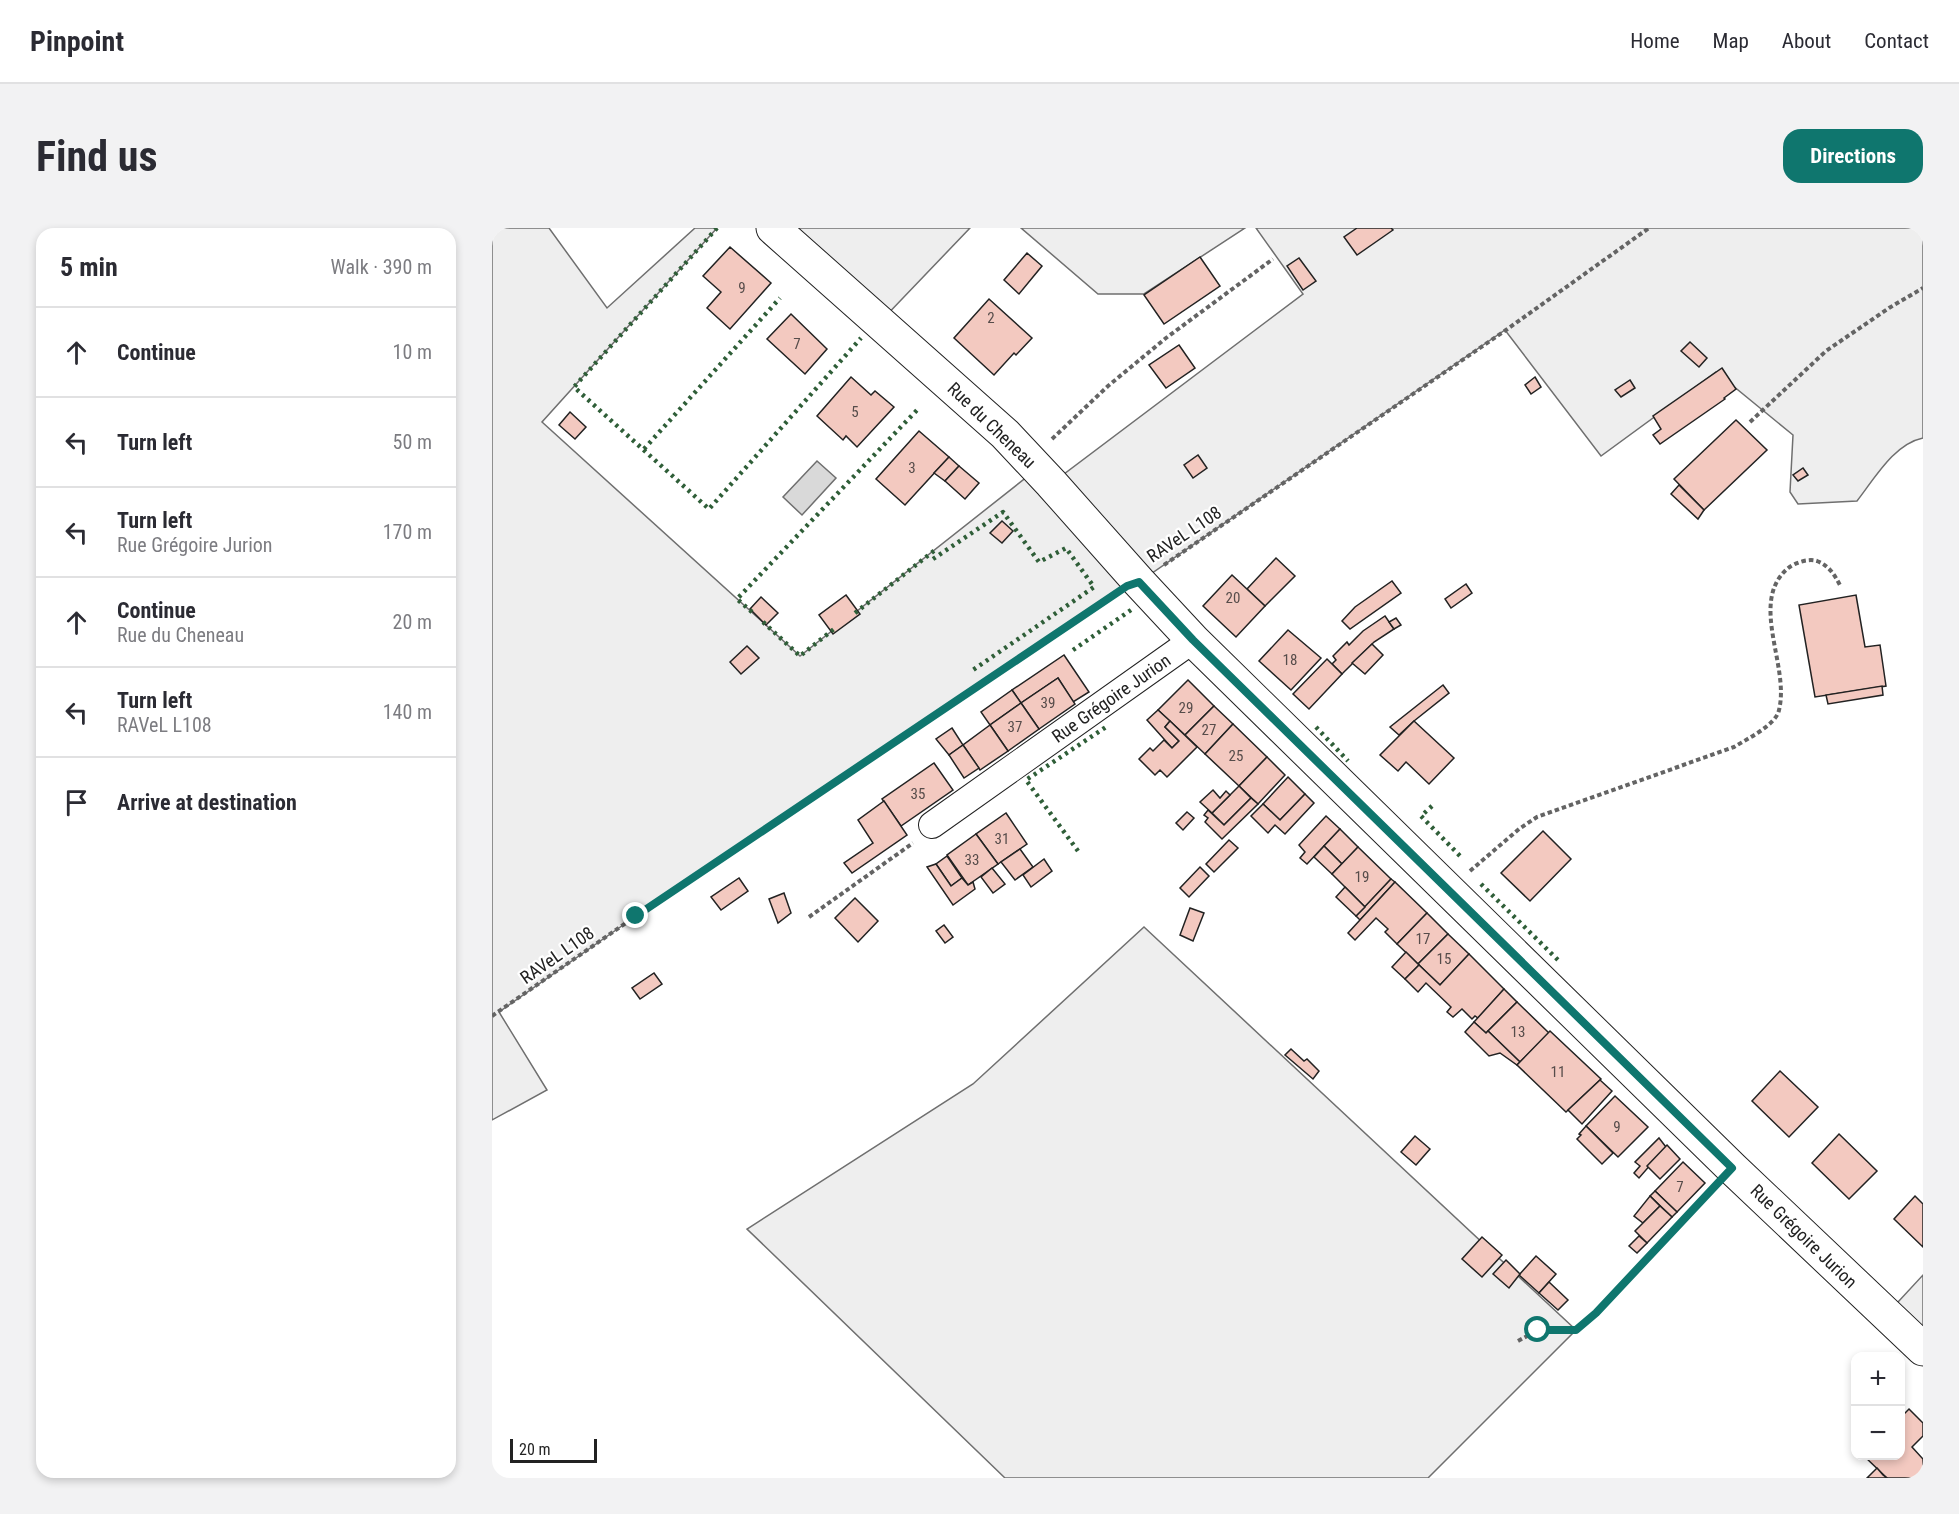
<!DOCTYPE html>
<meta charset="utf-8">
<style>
:root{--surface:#fff;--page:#f2f2f3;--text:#2b2b33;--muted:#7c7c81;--line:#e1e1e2;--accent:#0f766e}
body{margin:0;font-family:"Roboto Condensed",sans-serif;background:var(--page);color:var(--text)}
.controls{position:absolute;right:18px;bottom:18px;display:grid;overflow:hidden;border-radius:12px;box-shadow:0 3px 9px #0003}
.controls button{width:54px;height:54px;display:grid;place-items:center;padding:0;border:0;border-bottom:2px solid var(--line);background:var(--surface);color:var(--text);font:30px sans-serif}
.scale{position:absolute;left:18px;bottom:15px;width:87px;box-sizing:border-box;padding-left:6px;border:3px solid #222;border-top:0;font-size:16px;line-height:21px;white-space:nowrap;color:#222;-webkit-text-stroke:4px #fff;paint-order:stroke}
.stop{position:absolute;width:18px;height:18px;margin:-14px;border:4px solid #0f766e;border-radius:50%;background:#fff}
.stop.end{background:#0f766e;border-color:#fff;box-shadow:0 2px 6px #0008}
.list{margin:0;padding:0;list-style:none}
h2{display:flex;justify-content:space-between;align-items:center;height:78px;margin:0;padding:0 24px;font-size:26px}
h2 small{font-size:20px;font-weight:400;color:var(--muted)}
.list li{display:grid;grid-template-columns:39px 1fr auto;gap:18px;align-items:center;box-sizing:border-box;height:90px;padding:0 24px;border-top:2px solid var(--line)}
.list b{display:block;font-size:22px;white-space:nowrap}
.list p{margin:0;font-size:20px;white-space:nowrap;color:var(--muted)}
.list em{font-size:20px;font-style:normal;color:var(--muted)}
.icon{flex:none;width:33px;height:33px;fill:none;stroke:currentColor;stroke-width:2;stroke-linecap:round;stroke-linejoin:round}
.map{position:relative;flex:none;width:1431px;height:1250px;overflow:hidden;border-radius:18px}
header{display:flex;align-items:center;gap:36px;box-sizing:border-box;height:84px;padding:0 30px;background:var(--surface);border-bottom:2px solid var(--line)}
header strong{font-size:28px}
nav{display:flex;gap:33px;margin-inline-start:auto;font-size:21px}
.intro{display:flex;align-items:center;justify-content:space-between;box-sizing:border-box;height:144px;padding:0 36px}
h1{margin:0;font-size:42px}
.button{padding:15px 27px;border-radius:18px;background:var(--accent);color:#fff;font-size:21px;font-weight:700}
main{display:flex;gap:36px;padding:0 36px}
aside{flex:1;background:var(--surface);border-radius:18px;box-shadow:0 3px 9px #0003}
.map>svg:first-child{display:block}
.green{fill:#eee;stroke:#6f6f6f;stroke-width:1.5}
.water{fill:#d9d9d9;stroke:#6f6f6f;stroke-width:1.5}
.building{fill:#f3c9c0;stroke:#222;stroke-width:1.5}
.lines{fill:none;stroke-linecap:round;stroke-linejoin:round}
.street-casing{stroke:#222;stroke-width:28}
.secondary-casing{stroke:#222;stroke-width:35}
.path{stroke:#646464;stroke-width:4;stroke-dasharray:4.5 3;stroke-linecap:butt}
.street{stroke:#fff;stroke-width:26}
.secondary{stroke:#fff;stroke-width:33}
.hedge{stroke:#2f5e38;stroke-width:4.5;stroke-dasharray:3 4.5;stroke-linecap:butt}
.route{stroke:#0f766e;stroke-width:8}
.labels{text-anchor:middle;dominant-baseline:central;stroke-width:4.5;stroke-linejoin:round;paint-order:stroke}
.number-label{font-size:15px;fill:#564c4a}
.street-label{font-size:18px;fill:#222;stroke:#fff}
</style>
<header>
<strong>Pinpoint</strong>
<nav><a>Home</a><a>Map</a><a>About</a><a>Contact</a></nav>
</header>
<div class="intro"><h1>Find us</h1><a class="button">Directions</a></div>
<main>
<aside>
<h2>5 min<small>Walk · 390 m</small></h2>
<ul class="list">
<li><svg class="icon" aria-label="ahead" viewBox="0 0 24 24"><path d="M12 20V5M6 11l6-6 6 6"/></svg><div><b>Continue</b></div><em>10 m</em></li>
<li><svg class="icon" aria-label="left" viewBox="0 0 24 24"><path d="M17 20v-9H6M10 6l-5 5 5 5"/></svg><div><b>Turn left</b></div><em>50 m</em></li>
<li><svg class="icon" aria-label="left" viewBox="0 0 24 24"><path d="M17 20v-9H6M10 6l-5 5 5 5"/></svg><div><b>Turn left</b><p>Rue Grégoire Jurion</p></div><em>170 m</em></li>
<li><svg class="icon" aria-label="ahead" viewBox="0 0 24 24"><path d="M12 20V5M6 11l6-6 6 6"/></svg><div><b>Continue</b><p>Rue du Cheneau</p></div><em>20 m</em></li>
<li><svg class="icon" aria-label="left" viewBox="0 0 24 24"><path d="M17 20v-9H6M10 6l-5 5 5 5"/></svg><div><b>Turn left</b><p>RAVeL L108</p></div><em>140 m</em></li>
<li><svg class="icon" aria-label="arrive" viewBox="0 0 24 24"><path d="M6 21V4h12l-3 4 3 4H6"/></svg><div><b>Arrive at destination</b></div></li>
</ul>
</aside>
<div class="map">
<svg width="1431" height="1250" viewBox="0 0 1431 1250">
<rect width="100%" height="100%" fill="#fff"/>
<!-- green -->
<g class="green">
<path d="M4 0H57L115 80 203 0H225L50 194 308 428 545 241 560 255 811 66 764 0H1431V210C1402 216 1383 250 1365 273L1306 276 1298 264 1301 207 1224 144 1109 228 1013 102 647 354 635 358 144 688 7 784 55 862 0 892V3Z"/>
<path d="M281 0H478L388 94Z"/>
<path d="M529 0H753L652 66H606Z"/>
<path d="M652 699 1084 1102 936 1250H513L255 1001 481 856Z"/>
<path d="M1431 1047V1121L1394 1087Z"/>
</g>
<!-- water -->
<path class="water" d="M325 233 344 250 310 287 291 269Z"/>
<!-- building -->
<g class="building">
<path d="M865 0H899L901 2 865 27 852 9Z"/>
<path d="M238 19 279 55 238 101 215 80 229 64 211 48Z"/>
<path d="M535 25 550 38 527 66 512 52Z"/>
<path d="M708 29 728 58 672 96 652 67Z"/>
<path d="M807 30 824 53 811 62 795 38Z"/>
<path d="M497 71 540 110 524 127 522 125 502 147 462 110Z"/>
<path d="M299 86 335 121 313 146 275 111Z"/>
<path d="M1198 114 1215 130 1207 139 1189 123Z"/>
<path d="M687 117 703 140 674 160 657 137Z"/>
<path d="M1230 140 1244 161 1232 170 1233 171 1168 216 1161 207 1169 201 1161 188Z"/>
<path d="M359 149 379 167 383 163 402 179 365 219 354 208 351 212 325 188Z"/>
<path d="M1043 149 1049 159 1039 166 1033 157Z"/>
<path d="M1138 152 1143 160 1129 169 1123 162Z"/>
<path d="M78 184 94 199 83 211 67 197Z"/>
<path d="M1244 192 1275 222 1212 282 1182 251Z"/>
<path d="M427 203 457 229 413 277 384 251Z"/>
<path d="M706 227 715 240 701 250 692 237Z"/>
<path d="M457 229 467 238 453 253 442 245Z"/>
<path d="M467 238 487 255 473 271 453 253Z"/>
<path d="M1311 240 1316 247 1306 253 1301 247Z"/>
<path d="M1187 257 1212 282 1206 291 1179 266Z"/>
<path d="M510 293 521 303 510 315 498 305Z"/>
<path d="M784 330 803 348 773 378 755 361Z"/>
<path d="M740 347 773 378 744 409 711 378Z"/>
<path d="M900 353 909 365 858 401 850 393 863 379Z"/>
<path d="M974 356 980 365 959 380 953 371Z"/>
<path d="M354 367 368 386 341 406 327 387Z"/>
<path d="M1364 367 1373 419 1388 417 1394 458 1323 469 1307 377Z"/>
<path d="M269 369 286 385 274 397 258 381Z"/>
<path d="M893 388 902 401 882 414 850 446 840 436 844 432 841 428 855 414 857 417 871 403Z"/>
<path d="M904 390 909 397 902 401 897 394Z"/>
<path d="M796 402 829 430 799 462 767 433Z"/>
<path d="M880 416 891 427 873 446 860 435Z"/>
<path d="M255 418 267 430 249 446 238 434Z"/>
<path d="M572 427 597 464 581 474 566 450 529 475 520 462Z"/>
<path d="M835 431 850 446 817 481 801 466Z"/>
<path d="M566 450 583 476 547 501 529 475Z"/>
<path d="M696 452 722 478 693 507 666 482Z"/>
<path d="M951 457 957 465 922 493 907 507 898 499Z"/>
<path d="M1390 458 1391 467 1336 476 1334 467Z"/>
<path d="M520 462 529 475 498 497 489 484Z"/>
<path d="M529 475 547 501 516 523 498 497Z"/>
<path d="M722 478 741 496 713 526 693 507Z"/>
<path d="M666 482 678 493 673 499 687 513 680 520 655 492Z"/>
<path d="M678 493 705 519 675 549 668 542 663 547 647 531 658 520 661 523 672 512 680 520 687 513 673 499Z"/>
<path d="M922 493 962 530 937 556 914 534 906 543 888 527Z"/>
<path d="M741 496 775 529 747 558 713 526Z"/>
<path d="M498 497 516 523 488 542 471 517Z"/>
<path d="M460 500 471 517 457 527 444 511Z"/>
<path d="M471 517 487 540 472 550 457 527Z"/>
<path d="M775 529 793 547 766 576 747 558Z"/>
<path d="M442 535 461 562 409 598 390 571Z"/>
<path d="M796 549 813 566 788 592 771 576Z"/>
<path d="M747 558 759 570 732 597 720 585Z"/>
<path d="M721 562 728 570 734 563 738 567 720 585 708 574Z"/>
<path d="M813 566 822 575 793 606 783 597 776 605 759 588 771 576 788 592Z"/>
<path d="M759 570 766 576 730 611 713 594 716 590 712 587 716 582 732 597Z"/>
<path d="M392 573 415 607 360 645 352 635 381 615 366 592Z"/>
<path d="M695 584 702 590 691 602 684 595Z"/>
<path d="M514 585 535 616 506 636 484 606Z"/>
<path d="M834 588 848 601 815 636 808 630 813 624 807 617Z"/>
<path d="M848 601 866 619 850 636 832 618Z"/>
<path d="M1051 603 1079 631 1038 673 1009 645Z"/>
<path d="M484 606 506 636 476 657 455 627Z"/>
<path d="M737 612 746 620 722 644 714 636Z"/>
<path d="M832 618 850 636 840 646 822 629Z"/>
<path d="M866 619 899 651 873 679 840 646Z"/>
<path d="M528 621 541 639 523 652 509 634Z"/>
<path d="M455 628 470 650 459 658 444 636Z"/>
<path d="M552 631 560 643 539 659 531 647Z"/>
<path d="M444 636 459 658 470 650 476 657 481 654 483 661 461 677 435 639Z"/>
<path d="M708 639 717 648 697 669 688 660Z"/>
<path d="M500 640 513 656 501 665 489 649Z"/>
<path d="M247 650 256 663 229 682 219 669Z"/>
<path d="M899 651 903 654 868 692 864 688Z"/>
<path d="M903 654 935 685 905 716 893 704 896 701 884 690 863 712 856 705Z"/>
<path d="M853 659 873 679 864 688 844 669Z"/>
<path d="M292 665 299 685 286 695 277 671Z"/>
<path d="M363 670 386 693 366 714 343 690Z"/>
<path d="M698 680 712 685 701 713 688 707Z"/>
<path d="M935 685 956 706 926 736 905 716Z"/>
<path d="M452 697 461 709 453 715 444 703Z"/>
<path d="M956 706 977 726 948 757 926 736Z"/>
<path d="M914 724 927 737 913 751 900 739Z"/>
<path d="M977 726 1012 761 986 790 983 788 980 791 970 781 961 789 955 784 959 779 934 755 926 764 913 751 927 737 948 757Z"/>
<path d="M162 745 170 756 148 771 140 760Z"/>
<path d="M1012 761 1025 774 994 805 982 794Z"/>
<path d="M1025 774 1057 805 1028 834 996 803Z"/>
<path d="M982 794 994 805 996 803 1028 834 1025 837 1008 825 997 828 973 804Z"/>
<path d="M1058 803 1109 851 1074 884 1025 837Z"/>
<path d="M799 821 812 833 815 831 827 843 821 851 793 827Z"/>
<path d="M1288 843 1326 879 1297 909 1260 873Z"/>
<path d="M1108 852 1120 863 1090 896 1076 882Z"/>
<path d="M1123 868 1156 899 1126 929 1094 898Z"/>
<path d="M1094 898 1121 925 1110 936 1085 911 1089 907 1087 906Z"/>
<path d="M1347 906 1385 943 1357 971 1320 935Z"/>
<path d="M923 908 938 921 924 937 909 924Z"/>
<path d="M1167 910 1174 919 1147 950 1142 945 1148 938 1143 934Z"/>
<path d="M1175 917 1188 931 1168 951 1155 938Z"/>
<path d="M1191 934 1213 955 1185 984 1163 963Z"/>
<path d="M1163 963 1185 984 1180 989 1158 968Z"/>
<path d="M1158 968 1168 978 1151 995 1142 988Z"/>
<path d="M1423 968 1431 976V1019L1402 991Z"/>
<path d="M1168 978 1180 989 1155 1015 1143 1003Z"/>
<path d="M1147 1008 1155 1015 1145 1025 1137 1018Z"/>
<path d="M990 1009 1010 1027 990 1049 970 1031Z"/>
<path d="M1044 1028 1064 1046 1047 1065 1027 1047Z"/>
<path d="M1014 1032 1028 1046 1017 1060 1001 1046Z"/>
<path d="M1057 1054 1076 1072 1066 1082 1047 1065Z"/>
<path d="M1417 1181 1431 1195V1208L1420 1219 1431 1231V1250H1395L1372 1228H1408V1190Z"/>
<path d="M1385 1240 1391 1247 1395 1250H1375Z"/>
</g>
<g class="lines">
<defs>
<path id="street" d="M440 597 701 412"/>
<path id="secondary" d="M281 0 513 206 559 255 647 354 701 412 1240 940 1431 1121"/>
</defs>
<!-- street casing -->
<use href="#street" class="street-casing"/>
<!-- secondary casing -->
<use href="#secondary" class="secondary-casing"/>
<!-- path -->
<g class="path">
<path d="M1258 194 1334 123 1397 80 1431 60"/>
<path d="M560 211 616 158 674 110 781 31"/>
<path d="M672 337 1014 102 1157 0"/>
<path d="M978 643 1027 601 1045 589 1242 519C1255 511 1284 497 1287 482 1298 438 1257 375 1295 341 1302 335 1316 330 1325 333 1338 338 1343 348 1349 359"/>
<path d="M317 689 421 615"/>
<path d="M0 788 144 688 620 368"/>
<path d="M1026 1113 1046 1102H1084L1104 1085 1218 963"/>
</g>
<!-- street -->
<use href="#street" class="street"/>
<!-- secondary -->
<use href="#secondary" class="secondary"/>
<!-- hedge -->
<g class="hedge">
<path d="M225 0 82 159 217 281 369 110"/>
<path d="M152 221 288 70"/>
<path d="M441 331 511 284 547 334 574 320 602 359 481 442"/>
<path d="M260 384 245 371 426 181"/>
<path d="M363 385 443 322"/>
<path d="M271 394 308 428 342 401"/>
<path d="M581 422 639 382"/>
<path d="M824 499 856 533"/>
<path d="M940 578 929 588 970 630"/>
<path d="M586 623 534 552 614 499"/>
<path d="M989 656 1067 733"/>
</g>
</g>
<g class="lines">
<!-- route -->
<path class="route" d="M144 688 635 358 647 354 701 412 1240 940 1104 1085 1084 1102H1046"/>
</g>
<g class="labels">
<!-- number labels -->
<g class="number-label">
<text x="250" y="60">9</text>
<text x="499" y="90">2</text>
<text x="305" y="116">7</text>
<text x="363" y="184">5</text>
<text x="420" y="240">3</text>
<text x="741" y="370">20</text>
<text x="798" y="432">18</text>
<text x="556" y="475">39</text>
<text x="694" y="480">29</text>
<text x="523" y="499">37</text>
<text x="717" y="502">27</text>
<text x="744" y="528">25</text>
<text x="426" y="566">35</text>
<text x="510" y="611">31</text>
<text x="480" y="632">33</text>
<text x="870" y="649">19</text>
<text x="931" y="711">17</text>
<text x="952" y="731">15</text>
<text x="1026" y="804">13</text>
<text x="1066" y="844">11</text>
<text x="1125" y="899">9</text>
<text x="1188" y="959">7</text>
</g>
<!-- street labels -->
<g class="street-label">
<text transform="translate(500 197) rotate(44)">Rue du Cheneau</text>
<text transform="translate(692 306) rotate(-34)">RAVeL L108</text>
<text transform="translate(619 470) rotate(-35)">Rue Grégoire Jurion</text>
<text transform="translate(65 727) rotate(-35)">RAVeL L108</text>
<text transform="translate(1312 1008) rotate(44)">Rue Grégoire Jurion</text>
</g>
</g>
</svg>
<div class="controls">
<button>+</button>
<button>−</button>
</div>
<div class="scale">20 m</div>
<div class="stop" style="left:1046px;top:1102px"></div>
<div class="stop end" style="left:144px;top:688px"></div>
</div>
</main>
